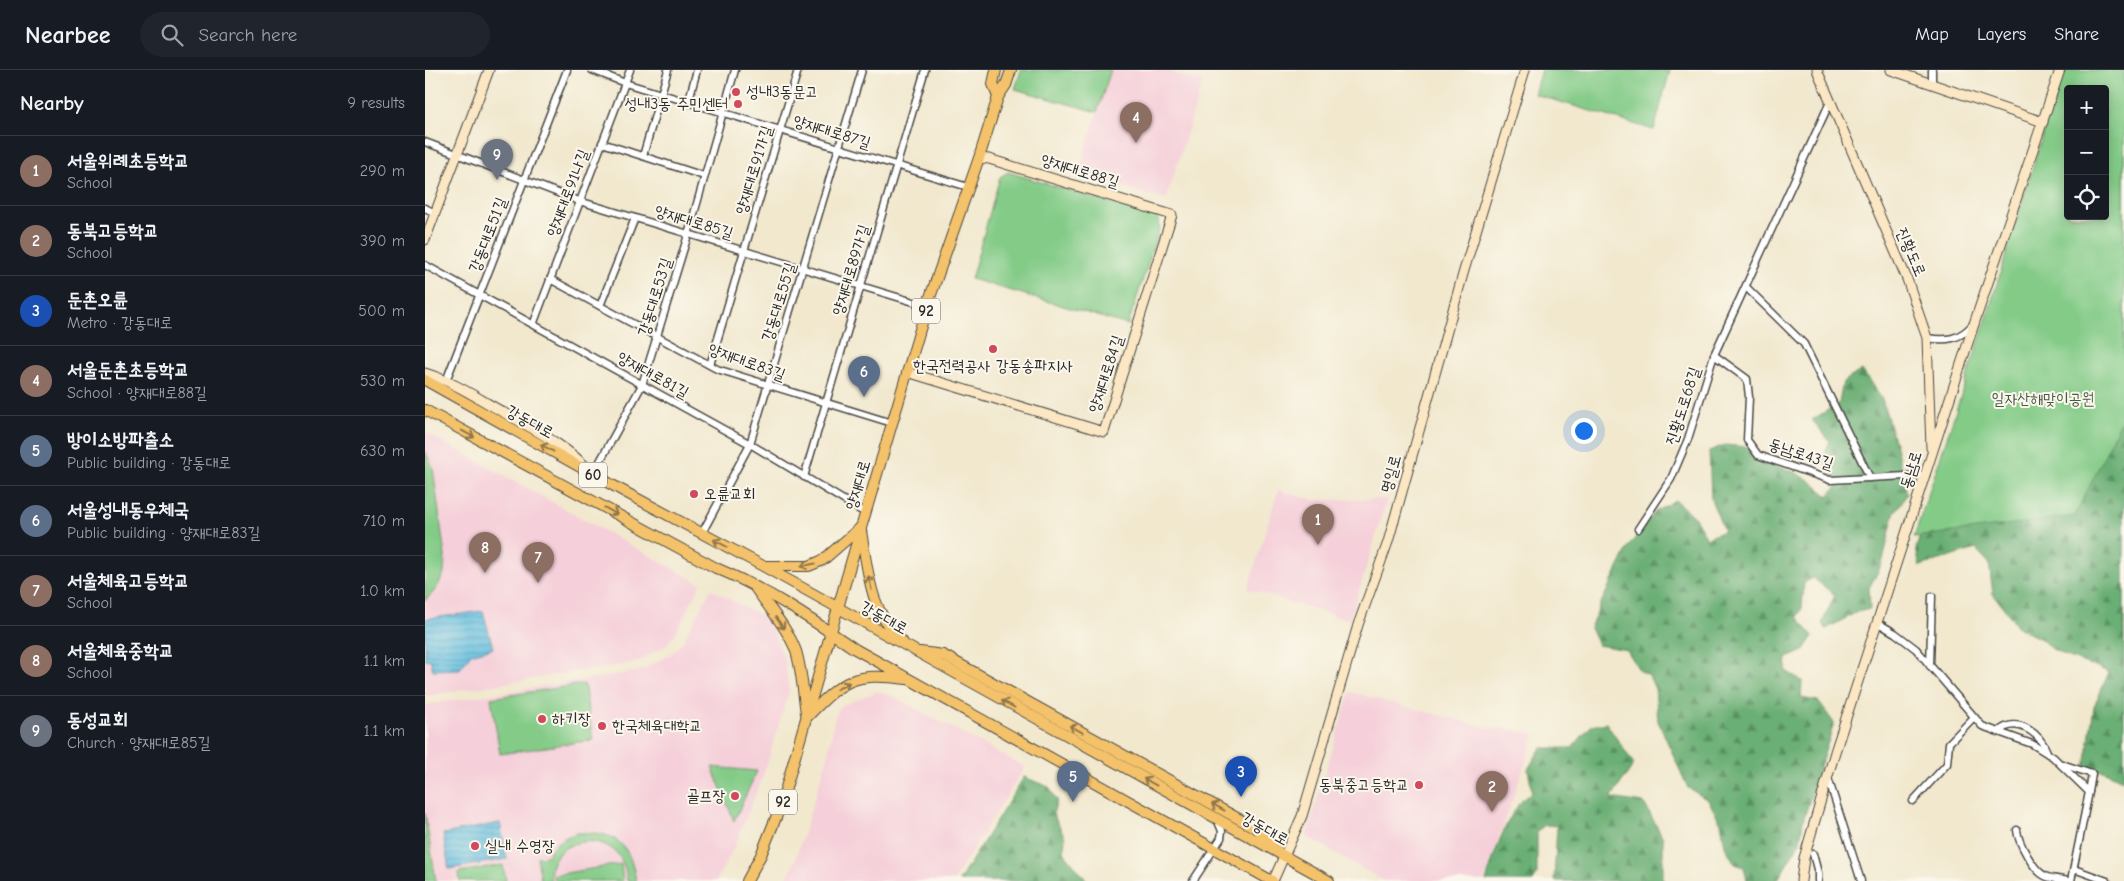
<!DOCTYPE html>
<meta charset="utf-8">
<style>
:root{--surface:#171b24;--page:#20242c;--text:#f1f3f6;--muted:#9ea1a6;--line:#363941;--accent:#d1495b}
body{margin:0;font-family:"Comic Neue","Poor Story",sans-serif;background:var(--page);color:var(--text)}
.controls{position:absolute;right:15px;top:15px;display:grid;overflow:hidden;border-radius:5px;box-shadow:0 2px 12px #0003}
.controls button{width:45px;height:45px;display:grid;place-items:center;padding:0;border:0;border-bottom:1px solid var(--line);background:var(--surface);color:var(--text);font:25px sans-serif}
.you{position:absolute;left:1158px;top:360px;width:18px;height:18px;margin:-12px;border:4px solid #fff;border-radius:50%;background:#1a73e8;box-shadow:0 0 0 8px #1a73e833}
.badge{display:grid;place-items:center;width:32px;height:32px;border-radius:50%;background:var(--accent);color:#fff;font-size:16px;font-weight:700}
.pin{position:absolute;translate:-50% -41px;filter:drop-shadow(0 1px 2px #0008)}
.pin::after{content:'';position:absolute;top:26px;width:18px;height:15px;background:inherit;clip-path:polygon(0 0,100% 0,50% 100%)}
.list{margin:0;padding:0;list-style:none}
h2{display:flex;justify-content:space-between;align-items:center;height:65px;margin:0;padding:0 20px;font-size:21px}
h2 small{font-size:16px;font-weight:400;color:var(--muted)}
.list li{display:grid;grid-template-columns:32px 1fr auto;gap:15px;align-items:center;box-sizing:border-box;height:70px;padding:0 20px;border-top:1px solid var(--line)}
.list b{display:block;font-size:19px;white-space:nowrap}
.list p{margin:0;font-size:16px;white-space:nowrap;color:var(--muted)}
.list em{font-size:16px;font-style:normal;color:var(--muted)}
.icon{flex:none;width:28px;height:28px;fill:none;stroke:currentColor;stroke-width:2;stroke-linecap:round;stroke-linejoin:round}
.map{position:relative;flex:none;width:1699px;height:811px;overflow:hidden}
header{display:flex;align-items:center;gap:30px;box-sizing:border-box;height:70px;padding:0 25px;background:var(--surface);border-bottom:1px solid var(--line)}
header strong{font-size:24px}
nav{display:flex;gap:28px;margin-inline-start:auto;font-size:18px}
.search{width:350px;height:45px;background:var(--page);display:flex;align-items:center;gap:12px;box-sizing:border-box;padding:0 18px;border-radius:28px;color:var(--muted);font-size:19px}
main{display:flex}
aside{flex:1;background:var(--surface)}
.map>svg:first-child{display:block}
.built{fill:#f5cfd9}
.forest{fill:url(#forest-firs);stroke:#4a6d50}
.park{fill:#83cb87;stroke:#577b59;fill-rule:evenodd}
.water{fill:url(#water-rules);stroke:#467486}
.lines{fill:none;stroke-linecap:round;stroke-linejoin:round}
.street-casing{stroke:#494743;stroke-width:9}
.secondary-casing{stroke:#494743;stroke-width:11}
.primary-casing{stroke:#494743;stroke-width:12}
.street{stroke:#fff;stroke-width:6}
.secondary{stroke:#fbe7c3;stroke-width:9}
.primary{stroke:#f4c26a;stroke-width:10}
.oneway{stroke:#90764a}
.poi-dot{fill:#d1495b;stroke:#fbf7ec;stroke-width:2}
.labels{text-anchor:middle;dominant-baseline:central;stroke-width:4;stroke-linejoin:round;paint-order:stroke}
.shield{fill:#fbf7ec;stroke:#696865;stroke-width:1}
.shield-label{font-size:15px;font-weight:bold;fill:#2b2b2b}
.poi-label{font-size:16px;fill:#2b2b2b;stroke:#fbf7ec;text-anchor:start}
.street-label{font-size:16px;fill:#2b2b2b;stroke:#fbf7ec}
.park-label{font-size:16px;fill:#455b47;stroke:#fbf7ec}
</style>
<header>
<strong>Nearbee</strong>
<div class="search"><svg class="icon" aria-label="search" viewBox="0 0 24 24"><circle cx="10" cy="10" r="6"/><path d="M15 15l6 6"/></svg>Search here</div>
<nav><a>Map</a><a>Layers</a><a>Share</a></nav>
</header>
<main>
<aside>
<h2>Nearby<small>9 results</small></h2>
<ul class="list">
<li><span class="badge" style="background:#8d6e63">1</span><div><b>서울위례초등학교</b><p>School</p></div><em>290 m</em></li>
<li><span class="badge" style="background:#8d6e63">2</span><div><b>동북고등학교</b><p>School</p></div><em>390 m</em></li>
<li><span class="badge" style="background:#1a4fb4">3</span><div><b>둔촌오륜</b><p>Metro · 강동대로</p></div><em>500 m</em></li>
<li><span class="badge" style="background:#8d6e63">4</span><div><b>서울둔촌초등학교</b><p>School · 양재대로88길</p></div><em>530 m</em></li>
<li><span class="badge" style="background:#5c6f8a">5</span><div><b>방이소방파출소</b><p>Public building · 강동대로</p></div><em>630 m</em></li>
<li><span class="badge" style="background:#5c6f8a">6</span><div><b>서울성내동우체국</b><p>Public building · 양재대로83길</p></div><em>710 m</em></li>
<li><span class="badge" style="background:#8d6e63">7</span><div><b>서울체육고등학교</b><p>School</p></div><em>1.0 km</em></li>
<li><span class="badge" style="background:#8d6e63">8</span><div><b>서울체육중학교</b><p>School</p></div><em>1.1 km</em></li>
<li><span class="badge" style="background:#6b7280">9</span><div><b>동성교회</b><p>Church · 양재대로85길</p></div><em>1.1 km</em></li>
</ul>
</aside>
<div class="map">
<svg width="1699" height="811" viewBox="0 0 1699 811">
<defs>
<pattern id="forest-firs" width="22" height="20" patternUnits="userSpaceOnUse" patternTransform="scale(1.25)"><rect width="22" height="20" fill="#6aaf74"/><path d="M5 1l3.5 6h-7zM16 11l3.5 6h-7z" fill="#578f5f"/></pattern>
<pattern id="water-rules" width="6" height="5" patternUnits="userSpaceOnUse" patternTransform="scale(1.25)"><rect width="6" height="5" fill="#62bee0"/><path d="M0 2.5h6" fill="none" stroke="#519bb6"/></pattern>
</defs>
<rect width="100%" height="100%" fill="#fbf7ec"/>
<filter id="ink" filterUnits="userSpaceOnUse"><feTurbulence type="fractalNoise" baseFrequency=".02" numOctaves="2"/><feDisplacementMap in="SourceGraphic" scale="10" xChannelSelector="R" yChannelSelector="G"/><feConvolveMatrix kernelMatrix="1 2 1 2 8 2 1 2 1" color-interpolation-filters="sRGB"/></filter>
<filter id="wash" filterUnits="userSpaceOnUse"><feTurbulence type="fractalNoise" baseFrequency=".0096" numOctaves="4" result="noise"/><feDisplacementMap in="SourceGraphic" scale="20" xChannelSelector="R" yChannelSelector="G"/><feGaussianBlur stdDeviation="1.12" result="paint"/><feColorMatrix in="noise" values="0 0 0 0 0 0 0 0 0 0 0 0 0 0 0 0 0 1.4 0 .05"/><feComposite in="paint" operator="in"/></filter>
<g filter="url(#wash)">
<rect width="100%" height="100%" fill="#f1e8ce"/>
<!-- built -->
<g class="built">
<path d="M686 0H737L778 12 741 130 653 103Z"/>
<path d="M0 362 276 514 249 566 240 576 212 592 0 626Z"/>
<path d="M853 420 889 430 962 429 925 550 823 519Z"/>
<path d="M286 519 338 547 347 558 360 591 364 621 338 706 309 777 291 811H11L0 743V635L215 601 246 584 258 572Z"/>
<path d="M453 621 469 627 600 697 528 811H360L370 791 403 686 410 647 416 636Z"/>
<path d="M925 622 1064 658 1084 659 1110 664 1059 811H959L881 766Z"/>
</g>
<!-- forest -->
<g class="forest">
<path d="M1699 0V711L1679 701 1660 698 1669 637 1684 602 1639 585 1624 577 1616 569 1594 558 1568 524 1564 493 1551 479 1495 496 1491 479 1518 385 1680 146Z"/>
<path d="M1437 300 1457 329 1472 381 1482 424 1469 444 1457 494 1444 518 1445 539 1432 542 1401 559 1397 553 1410 525 1388 508 1379 513 1377 538 1372 547 1388 566 1378 581 1362 588 1361 601 1377 611 1376 628 1393 631 1409 653 1378 751 1375 772 1352 811H1322L1319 797 1310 794 1300 776 1296 753 1283 730 1263 718 1233 651 1230 619 1224 606 1214 600 1202 580 1173 575 1165 558 1176 533 1204 476 1230 442 1250 430 1270 448 1282 468 1299 461 1286 429 1284 381 1300 375 1323 377 1338 392 1367 401 1384 410 1403 426 1414 414 1397 390 1405 371 1387 350 1414 333 1418 312Z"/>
<path d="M1181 653 1209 694 1186 728 1219 733 1238 768V811H1129L1132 756 1120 755 1112 761V804L1108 811H1061C1069 785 1083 737 1107 722L1103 699 1116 678H1147L1166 656Z"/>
<path d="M599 707 624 717 632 730 628 744 640 767 639 782 662 811H534Z"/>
</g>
<!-- park -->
<g class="park">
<path d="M596 0H686L672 42 590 19Z"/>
<path d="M1116 0H1245L1229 60 1109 24Z"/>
<path d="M1640 0H1699V345L1650 446 1489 467 1560 253 1621 54ZM1643 19H1680V146H1643Z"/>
<path d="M583 102 732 147 735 157 703 255 546 209 575 107Z"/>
<path d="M0 381 8 398 20 486 19 503 12 518 0 531Z"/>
<path d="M159 614 168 670 75 684 66 628Z"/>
<path d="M287 697 332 701 309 751Z"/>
<path d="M0 743 11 811H0Z"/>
<path d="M153 763C192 761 205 774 211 811H202C201 806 201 800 199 796 186 756 119 768 126 811H116L112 787 122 786C129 772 139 767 153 763Z"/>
<path d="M196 794 198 811H129L128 805Z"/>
<path d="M78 795 81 811H35L34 802Z"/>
</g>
<!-- water -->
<g class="water">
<path d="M58 541 68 578 46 584 35 599 8 600 5 589 0 590V549Z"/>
<path d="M75 753 82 789 24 799 18 764Z"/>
</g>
</g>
<g filter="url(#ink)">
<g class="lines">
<defs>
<g id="street">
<path d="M167 0 200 13 543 117"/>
<path d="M1507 13V0"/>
<path d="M263 33 272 0"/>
<path d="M0 72 154 131 502 236"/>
<path d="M177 73 279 106"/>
<path d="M218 86 243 0"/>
<path d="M0 138 10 143"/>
<path d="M0 195 325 374 440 443"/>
<path d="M125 209 292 299 467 353"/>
<path d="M1321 217 1379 274 1445 408"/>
<path d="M175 236 210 148"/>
<path d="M108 255 205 0"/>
<path d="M1502 268C1521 271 1535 270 1548 254"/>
<path d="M1289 285 1322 309 1324 327 1322 370 1333 385 1405 410 1501 405"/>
<path d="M285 295 373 0"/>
<path d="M21 311 142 0"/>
<path d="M168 404 217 315 263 165 310 0"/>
<path d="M379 407 500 0"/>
<path d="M1213 459 1246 409 1263 369 1289 285 1405 32"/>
<path d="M277 463 325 374 437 0"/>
<path d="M1453 553 1470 563 1491 579 1557 656 1607 674 1628 687 1664 722 1646 811"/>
<path d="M1505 596 1507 526"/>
<path d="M1573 662C1592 645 1615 663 1623 684"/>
<path d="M1637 694 1667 704 1664 722"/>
<path d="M1403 708 1436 811"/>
<path d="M1488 731 1522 694 1524 673 1549 647"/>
<path d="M1592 760C1593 772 1608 800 1620 806 1626 809 1636 809 1643 811"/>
<path d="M1388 784 1393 803V811"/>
<path d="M1649 799 1682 811"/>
<path d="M768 811 796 768 797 761 792 749"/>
</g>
<g id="secondary">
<path d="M1392 0 1482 209 1502 268 1506 378"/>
<path d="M1466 0 1618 52"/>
<path d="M0 170 64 0"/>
<path d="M482 302 679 362 747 145 564 89 554 88"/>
<path d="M0 303C27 311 51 327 76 341 107 359 140 374 165 401"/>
<path d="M848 811 877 746 933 555 963 472 1038 204 1100 0"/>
<path d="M1376 811 1379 788 1410 682 1550 251 1635 0"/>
</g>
<g id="primary">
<path d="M571 0 568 14 573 27"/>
<path d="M0 310 198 421 338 496 904 811"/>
<path d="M0 340 291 498C343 520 383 547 430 579L847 811"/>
<path d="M436 461C443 501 445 543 477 571"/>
<path d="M340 496H384L398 490 435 458"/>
<path d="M329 516C343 537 362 557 371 581 377 601 378 623 381 643"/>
<path d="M495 582 518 585 832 759 852 779"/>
<path d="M382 647C418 610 428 602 481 609"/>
<path d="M322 811 336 785 356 735 436 458 502 236 554 88 573 27 581 15 586 0"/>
</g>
</defs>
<!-- street casing -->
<use href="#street" class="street-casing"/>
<!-- secondary casing -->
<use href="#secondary" class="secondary-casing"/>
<!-- primary casing -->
<use href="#primary" class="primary-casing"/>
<!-- street -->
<use href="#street" class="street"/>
<!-- secondary -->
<use href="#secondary" class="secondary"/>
<!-- primary -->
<use href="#primary" class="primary"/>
</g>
<!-- one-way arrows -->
<defs><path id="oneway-shaft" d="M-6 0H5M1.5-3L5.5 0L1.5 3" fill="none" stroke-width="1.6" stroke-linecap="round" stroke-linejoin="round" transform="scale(1.25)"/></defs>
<g class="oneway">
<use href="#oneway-shaft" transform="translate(43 364) rotate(28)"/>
<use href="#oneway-shaft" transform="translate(122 378) rotate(-151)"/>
<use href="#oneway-shaft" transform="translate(186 441) rotate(29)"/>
<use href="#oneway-shaft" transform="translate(295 473) rotate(-152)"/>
<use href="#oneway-shaft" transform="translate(383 495) rotate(169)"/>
<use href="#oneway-shaft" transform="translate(445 513) rotate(-103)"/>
<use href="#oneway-shaft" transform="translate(355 553) rotate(54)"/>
<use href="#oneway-shaft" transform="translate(418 616) rotate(-29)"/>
<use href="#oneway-shaft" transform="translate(583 634) rotate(-151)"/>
<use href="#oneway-shaft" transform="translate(651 659) rotate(-151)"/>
<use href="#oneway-shaft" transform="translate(725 712) rotate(-151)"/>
<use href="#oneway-shaft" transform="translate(793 737) rotate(-151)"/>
</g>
</g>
<!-- markers -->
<g class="poi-dot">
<circle cx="311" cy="22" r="5"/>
<circle cx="313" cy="34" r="5"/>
<circle cx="568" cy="279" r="5"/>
<circle cx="269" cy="424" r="5"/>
<circle cx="117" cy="649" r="5"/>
<circle cx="177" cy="656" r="5"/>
<circle cx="994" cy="715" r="5"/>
<circle cx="310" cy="726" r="5"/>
<circle cx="50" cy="776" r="5"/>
</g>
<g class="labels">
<!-- shield labels -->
<g class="shield">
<rect x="487" y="228.5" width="28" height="25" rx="4"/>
<rect x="154" y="392.5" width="28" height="25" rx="4"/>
<rect x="344" y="719.5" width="28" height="25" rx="4"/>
</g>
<g class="shield-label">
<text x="501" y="241">92</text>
<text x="168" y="405">60</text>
<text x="358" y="732">92</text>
</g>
<!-- poi labels -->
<g class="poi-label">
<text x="321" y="22">성내3동문고</text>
<text x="303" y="34" text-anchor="end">성내3동 주민센터</text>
<text x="568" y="296" text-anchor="middle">한국전력공사 강동송파지사</text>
<text x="279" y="424">오륜교회</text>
<text x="127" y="649">하키장</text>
<text x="187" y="656">한국체육대학교</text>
<text x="984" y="715" text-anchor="end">동북중고등학교</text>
<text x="300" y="726" text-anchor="end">골프장</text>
<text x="60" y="776">실내 수영장</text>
</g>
<!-- street labels -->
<g class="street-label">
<text transform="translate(407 62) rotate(17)">양재대로87길</text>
<text transform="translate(329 100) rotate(-73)">양재대로91가길</text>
<text transform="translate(655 101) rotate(17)">양재대로88길</text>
<text transform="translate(143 123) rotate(-69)">양재대로91나길</text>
<text transform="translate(269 152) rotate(17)">양재대로85길</text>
<text transform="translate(63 165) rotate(-69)">강동대로51길</text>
<text transform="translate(1486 182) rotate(67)">진황도로</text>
<text transform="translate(426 200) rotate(-73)">양재대로89가길</text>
<text transform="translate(230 227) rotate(-73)">강동대로53길</text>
<text transform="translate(354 232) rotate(-73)">강동대로55길</text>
<text transform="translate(322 292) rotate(20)">양재대로83길</text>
<text transform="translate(681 304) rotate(-72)">양재대로84길</text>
<text transform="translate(228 305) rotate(29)">양재대로81길</text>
<text transform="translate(1258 336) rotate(-72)">진황도로68길</text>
<text transform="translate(105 352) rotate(29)">강동대로</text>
<text transform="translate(1376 384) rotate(18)">동남로43길</text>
<text transform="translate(1486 400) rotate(-73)">동남로</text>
<text transform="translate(966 404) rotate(-75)">명일로</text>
<text transform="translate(433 415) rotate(-73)">양재대로</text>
<text transform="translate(459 548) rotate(29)">강동대로</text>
<text transform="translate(840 759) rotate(29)">강동대로</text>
</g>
<!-- park labels -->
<g class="park-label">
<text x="1618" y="329">일자산해맞이공원</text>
</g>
</g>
</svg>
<div class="controls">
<button>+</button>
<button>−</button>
<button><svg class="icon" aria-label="locate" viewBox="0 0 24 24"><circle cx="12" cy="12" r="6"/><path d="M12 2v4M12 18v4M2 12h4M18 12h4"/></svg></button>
</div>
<div class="you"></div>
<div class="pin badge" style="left:893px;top:475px;background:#8d6e63">1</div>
<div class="pin badge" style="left:1067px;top:742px;background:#8d6e63">2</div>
<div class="pin badge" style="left:816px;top:727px;background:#1a4fb4">3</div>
<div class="pin badge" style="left:711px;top:73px;background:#8d6e63">4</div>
<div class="pin badge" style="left:648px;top:732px;background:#5c6f8a">5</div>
<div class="pin badge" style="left:439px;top:327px;background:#5c6f8a">6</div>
<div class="pin badge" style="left:113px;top:513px;background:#8d6e63">7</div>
<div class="pin badge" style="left:60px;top:503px;background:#8d6e63">8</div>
<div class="pin badge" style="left:72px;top:110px;background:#6b7280">9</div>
</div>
</main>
